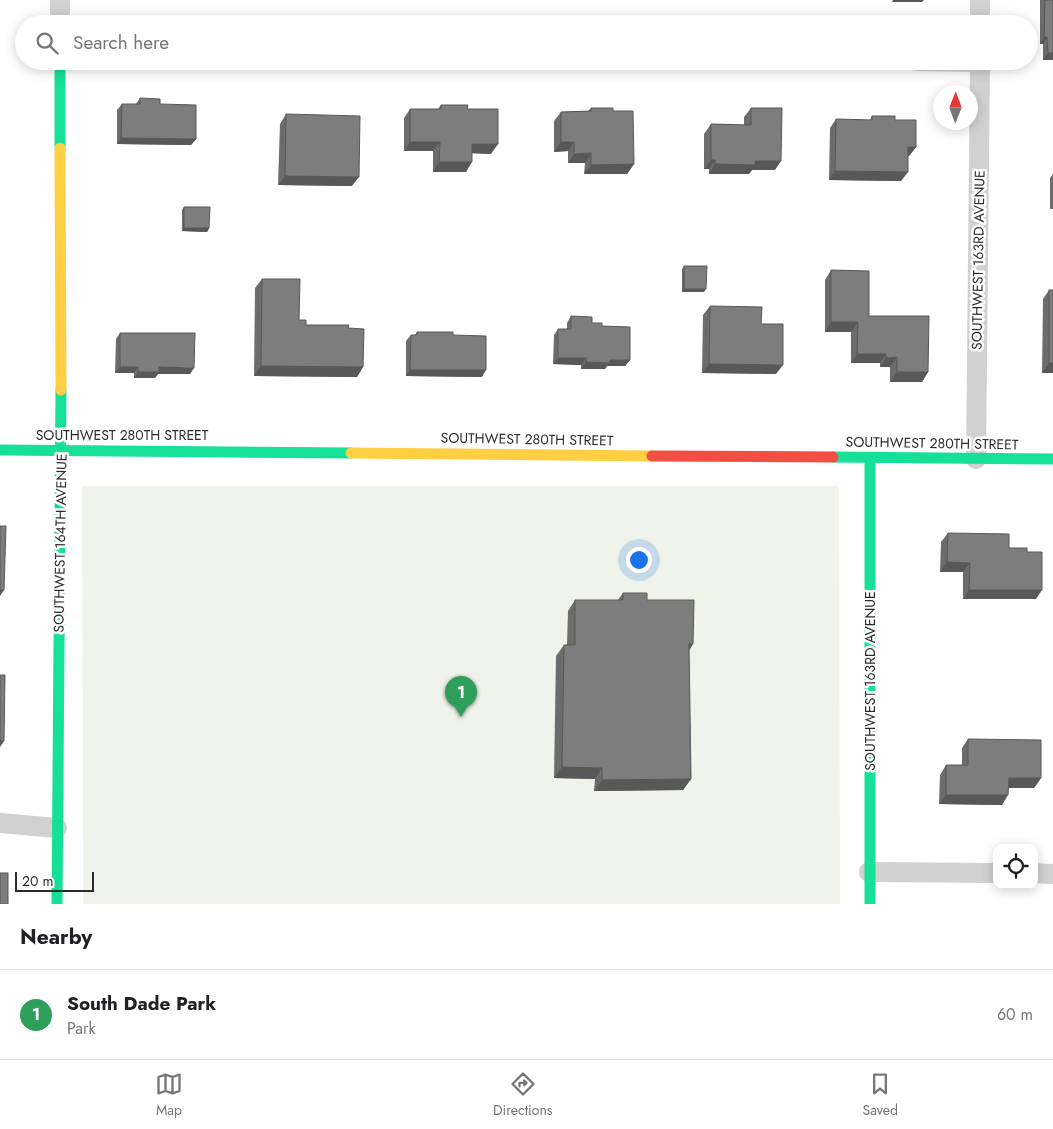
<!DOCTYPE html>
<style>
:root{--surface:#fff;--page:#f2f2f2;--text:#202124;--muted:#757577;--line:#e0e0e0;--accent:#767676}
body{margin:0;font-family:Jost,sans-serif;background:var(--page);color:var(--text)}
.controls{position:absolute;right:15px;bottom:15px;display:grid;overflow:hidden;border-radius:10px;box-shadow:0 2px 12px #0003}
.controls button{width:45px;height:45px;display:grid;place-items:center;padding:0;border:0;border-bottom:1px solid var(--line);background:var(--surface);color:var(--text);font:25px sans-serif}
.compass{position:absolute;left:933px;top:85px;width:45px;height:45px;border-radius:50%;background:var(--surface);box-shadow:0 2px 12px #0003;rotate:1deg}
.scale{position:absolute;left:15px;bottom:12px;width:79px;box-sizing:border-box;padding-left:5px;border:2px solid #2c2c2c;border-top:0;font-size:14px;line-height:18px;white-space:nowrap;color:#2c2c2c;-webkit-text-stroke:4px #fff;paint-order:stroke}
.you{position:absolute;left:638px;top:559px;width:18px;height:18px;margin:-12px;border:4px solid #fff;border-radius:50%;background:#1a73e8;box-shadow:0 0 0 8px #1a73e833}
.badge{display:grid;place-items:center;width:32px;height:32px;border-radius:50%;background:var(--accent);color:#fff;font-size:16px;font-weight:700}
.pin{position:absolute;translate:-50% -41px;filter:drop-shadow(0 1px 2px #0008)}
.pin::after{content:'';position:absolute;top:26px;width:18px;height:15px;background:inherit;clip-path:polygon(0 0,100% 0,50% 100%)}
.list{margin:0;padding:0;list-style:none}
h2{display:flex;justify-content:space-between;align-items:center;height:65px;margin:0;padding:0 20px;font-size:21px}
h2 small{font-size:16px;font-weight:400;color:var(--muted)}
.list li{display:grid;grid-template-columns:32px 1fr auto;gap:15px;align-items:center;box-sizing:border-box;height:90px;padding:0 20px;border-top:1px solid var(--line)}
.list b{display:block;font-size:19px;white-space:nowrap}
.list p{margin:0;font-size:16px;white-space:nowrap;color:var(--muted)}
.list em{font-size:16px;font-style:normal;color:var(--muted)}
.icon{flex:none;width:28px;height:28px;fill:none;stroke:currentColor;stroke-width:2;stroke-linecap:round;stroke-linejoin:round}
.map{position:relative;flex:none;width:1053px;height:904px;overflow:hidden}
.search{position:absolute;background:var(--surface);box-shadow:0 2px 12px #0003;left:15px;right:15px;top:15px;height:55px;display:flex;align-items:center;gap:12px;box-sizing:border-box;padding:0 18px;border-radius:28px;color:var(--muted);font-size:19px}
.sheet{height:155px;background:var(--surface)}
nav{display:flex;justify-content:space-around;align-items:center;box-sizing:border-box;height:70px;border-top:1px solid var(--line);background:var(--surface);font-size:14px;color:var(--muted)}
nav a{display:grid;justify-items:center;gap:2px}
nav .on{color:var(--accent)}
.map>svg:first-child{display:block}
.green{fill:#f0f3ea}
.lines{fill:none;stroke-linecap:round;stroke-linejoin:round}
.street{stroke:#d1d1d1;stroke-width:20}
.fast{stroke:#16e098;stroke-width:11}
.slow{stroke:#ffcf43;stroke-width:11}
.jam{stroke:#f24e42;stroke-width:11}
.wall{fill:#6c6c6c}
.shaded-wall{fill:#585858}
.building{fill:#7d7d7d;stroke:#585858}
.labels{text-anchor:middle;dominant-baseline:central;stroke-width:5;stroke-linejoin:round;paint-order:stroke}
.street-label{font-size:14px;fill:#2c2c2c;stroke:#fff}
</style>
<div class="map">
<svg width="1053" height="904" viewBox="0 0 1053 904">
<rect width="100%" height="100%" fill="#fff"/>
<!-- green -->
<path class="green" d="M82 486H839L840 904H83Z"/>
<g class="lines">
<!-- street -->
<g class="street">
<path d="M60 24V0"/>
<path d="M980 24V0"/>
<path d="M917 61 980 62"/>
<path d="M976 459 980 61"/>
<path d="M0 823 57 828"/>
<path d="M869 872 997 873"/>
<path d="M1034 873 1053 874"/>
</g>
<!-- fast -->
<g class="fast">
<path d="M60 61V148"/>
<path d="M0 450 351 453"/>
<path d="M833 457 1053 459"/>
<path d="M870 458V904"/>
<path d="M57 904 61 390"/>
</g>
<!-- slow -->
<g class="slow">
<path d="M60 148 61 390"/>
<path d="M351 453 652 456"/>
</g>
<!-- jam -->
<path class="jam" d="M652 456 833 457"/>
</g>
<!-- wall -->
<g class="wall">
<path d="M1040 0H1053V60H1043V44H1040Z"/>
<path d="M140 98 160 104 196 139 191 145 117 144V110L122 104H136Z"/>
<path d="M441 105 467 109 491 154 472 153 466 172H433V151H404V118L410 109H438Z"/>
<path d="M591 108 613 111 634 164 627 174H584L585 163H568V151L554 152V121L561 112 588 111Z"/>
<path d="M751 108 775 170H752L749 174H709V169H704V134L711 124 744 125V117Z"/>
<path d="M286 114 352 186 278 185 280 124Z"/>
<path d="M872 116 895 120 916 147 909 156H908L901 181 829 180 830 128 836 119 870 120Z"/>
<path d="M1053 174V209H1050V178Z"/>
<path d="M184 207 209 228 207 232 182 231V210Z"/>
<path d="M684 266 704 292H682V269Z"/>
<path d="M831 270 869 316 928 372 922 382H890V367H880V363H851V332H825V280Z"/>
<path d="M262 279 299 320 306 325 348 328 363 367 357 377 254 376 255 288Z"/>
<path d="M1049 290 1053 373H1042L1043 299Z"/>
<path d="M710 306 761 324 776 374 702 373 703 315Z"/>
<path d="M571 316 602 326 630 360 625 366H607L605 369H581V365L553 364 554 335 558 329H567V323Z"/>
<path d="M417 332 453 335 482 377 406 376V341L411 335H415Z"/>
<path d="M120 333 190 374H158L155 378H134V373H115L116 339Z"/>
<path d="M948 533 1027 552 1036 599H963V572H940L941 542Z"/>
<path d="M623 593 647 600 689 651 691 779 683 790 594 791 595 779 554 778 556 656 564 645H567L568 611 575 600H618Z"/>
<path d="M968 739 1041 778 1034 788H1008L1002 805 939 804 940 775 946 765H962V748Z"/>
</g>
<!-- shaded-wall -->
<g class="shaded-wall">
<path d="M893 0H924L922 2H892Z"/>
<path d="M1044 37H1047L1043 44H1040Z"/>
<path d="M1048 53H1053V60H1043Z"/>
<path d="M121 138 196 139 191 145 117 144Z"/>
<path d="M410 142H440L433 151H404Z"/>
<path d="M561 142H574L568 151 554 152Z"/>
<path d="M472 144H498L491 154 466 153Z"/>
<path d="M908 147H916L909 156H902Z"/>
<path d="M591 153 585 163H568L574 154Z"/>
<path d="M711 160H715L709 169H704Z"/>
<path d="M755 161H781L775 170H752L749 174H709L715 164Z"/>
<path d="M439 162H472L466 172H433Z"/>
<path d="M634 164 627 174H584L591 165Z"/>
<path d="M835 171 908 172 901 181 829 180Z"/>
<path d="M285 176 359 177 352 186 278 185Z"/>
<path d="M184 228H209L207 232 182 231Z"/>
<path d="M684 289H706L704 292H682Z"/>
<path d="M831 322H858L851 332H825Z"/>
<path d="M857 354H886L880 363H851Z"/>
<path d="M897 357 890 367H880L886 358Z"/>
<path d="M558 358H586L581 365 553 364Z"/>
<path d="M610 360H630L625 366H607L605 369H581L586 362Z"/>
<path d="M1049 363H1053V373H1042Z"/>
<path d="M709 364 783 365 776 374 702 373Z"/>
<path d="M261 366 363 367 357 377 254 376Z"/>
<path d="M120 367H138L134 373H115Z"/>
<path d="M159 367 194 368 190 374H158L155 378H134L138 372Z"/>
<path d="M410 370H486L482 377 406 376Z"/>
<path d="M897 372H928L922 382H890Z"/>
<path d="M947 562 970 563 963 572H940Z"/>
<path d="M0 590H4L0 596Z"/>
<path d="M969 590H1042L1036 599H963Z"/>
<path d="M689 644H693L686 656Z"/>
<path d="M0 741H4L0 747Z"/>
<path d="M562 767 602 768 595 779 554 778Z"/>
<path d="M1009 778H1041L1034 788H1002Z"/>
<path d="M691 779 683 790 594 791 602 780Z"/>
<path d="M946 795H1008L1002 805 939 804Z"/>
</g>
<!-- building -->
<g class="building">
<path d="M1045 0H1053V53H1048L1047 37H1044Z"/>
<path d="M140 98 160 99V104L196 105V139L121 138 122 104H140Z"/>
<path d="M441 105H468L467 109H498V144H472V162H439L440 142H410V109H441Z"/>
<path d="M591 108H613V111H633L634 164 591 165V153L574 154V142H561V112L591 111Z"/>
<path d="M751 108H782L781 161H755V165L715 164V160H711V124L751 125Z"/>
<path d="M286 114 360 116 359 177 285 176Z"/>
<path d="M872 116H895V120H916V147H908V172L835 171 836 119 872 120Z"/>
<path d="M184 207H210L209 228H184Z"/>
<path d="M684 266H707L706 289H684Z"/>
<path d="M831 270 869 271V316H929L928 372H897V357L886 358V354H857L858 322H831Z"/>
<path d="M262 279H300L299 320H306V325H349L348 328 364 329 363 367 261 366Z"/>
<rect x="1049" y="290" width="4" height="73"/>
<path d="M710 306 762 307 761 324H783V365L709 364Z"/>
<path d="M571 316 592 317V323H602V326L630 327V360H610V363L586 362V358H558V329H571Z"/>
<path d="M417 332H453V335L486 336V370H410L411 335H417Z"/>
<path d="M120 333H195L194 368 159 367V372H138V367H120Z"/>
<path d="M0 526H6L4 590H0Z"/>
<path d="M948 533 1009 534V548H1027V552H1042V590H969L970 563 947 562Z"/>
<path d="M623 593H647V600H694L693 644H689L691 779 602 780V768L562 767 564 645H575V600H623Z"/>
<path d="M0 675H5L4 741H0Z"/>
<path d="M968 739 1041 740V778H1009L1008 795H946V765H968Z"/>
<rect x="0" y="873" width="8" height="31"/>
</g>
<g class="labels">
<!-- street labels -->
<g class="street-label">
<text transform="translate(978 260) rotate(-89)">SOUTHWEST 163RD AVENUE</text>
<text x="122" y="435">SOUTHWEST 280TH STREET</text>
<text transform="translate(527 439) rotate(1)">SOUTHWEST 280TH STREET</text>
<text transform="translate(932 443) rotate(1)">SOUTHWEST 280TH STREET</text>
<text transform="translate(60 543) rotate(-89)">SOUTHWEST 164TH AVENUE</text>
<text transform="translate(870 681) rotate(-90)">SOUTHWEST 163RD AVENUE</text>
</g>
</g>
</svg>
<div class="controls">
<button><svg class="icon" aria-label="locate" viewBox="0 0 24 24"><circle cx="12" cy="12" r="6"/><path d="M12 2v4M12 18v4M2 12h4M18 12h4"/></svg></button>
</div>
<svg class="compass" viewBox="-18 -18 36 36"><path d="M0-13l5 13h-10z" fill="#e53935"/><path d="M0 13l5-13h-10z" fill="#757577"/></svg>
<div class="scale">20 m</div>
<div class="you"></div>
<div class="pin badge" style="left:461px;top:717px;background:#2e9e5b">1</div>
<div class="search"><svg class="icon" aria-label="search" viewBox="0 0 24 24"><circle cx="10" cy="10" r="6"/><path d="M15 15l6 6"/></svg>Search here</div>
</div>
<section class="sheet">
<h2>Nearby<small></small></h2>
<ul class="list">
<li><span class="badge" style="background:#2e9e5b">1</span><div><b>South Dade Park</b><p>Park</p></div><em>60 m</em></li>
</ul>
</section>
<nav>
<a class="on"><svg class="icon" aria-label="map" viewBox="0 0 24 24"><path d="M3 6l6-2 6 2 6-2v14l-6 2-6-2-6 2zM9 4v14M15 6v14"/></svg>Map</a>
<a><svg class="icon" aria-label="directions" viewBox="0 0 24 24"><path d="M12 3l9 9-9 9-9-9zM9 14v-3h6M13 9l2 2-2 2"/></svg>Directions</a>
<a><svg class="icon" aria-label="saved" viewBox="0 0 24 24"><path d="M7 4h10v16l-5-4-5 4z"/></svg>Saved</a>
</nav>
